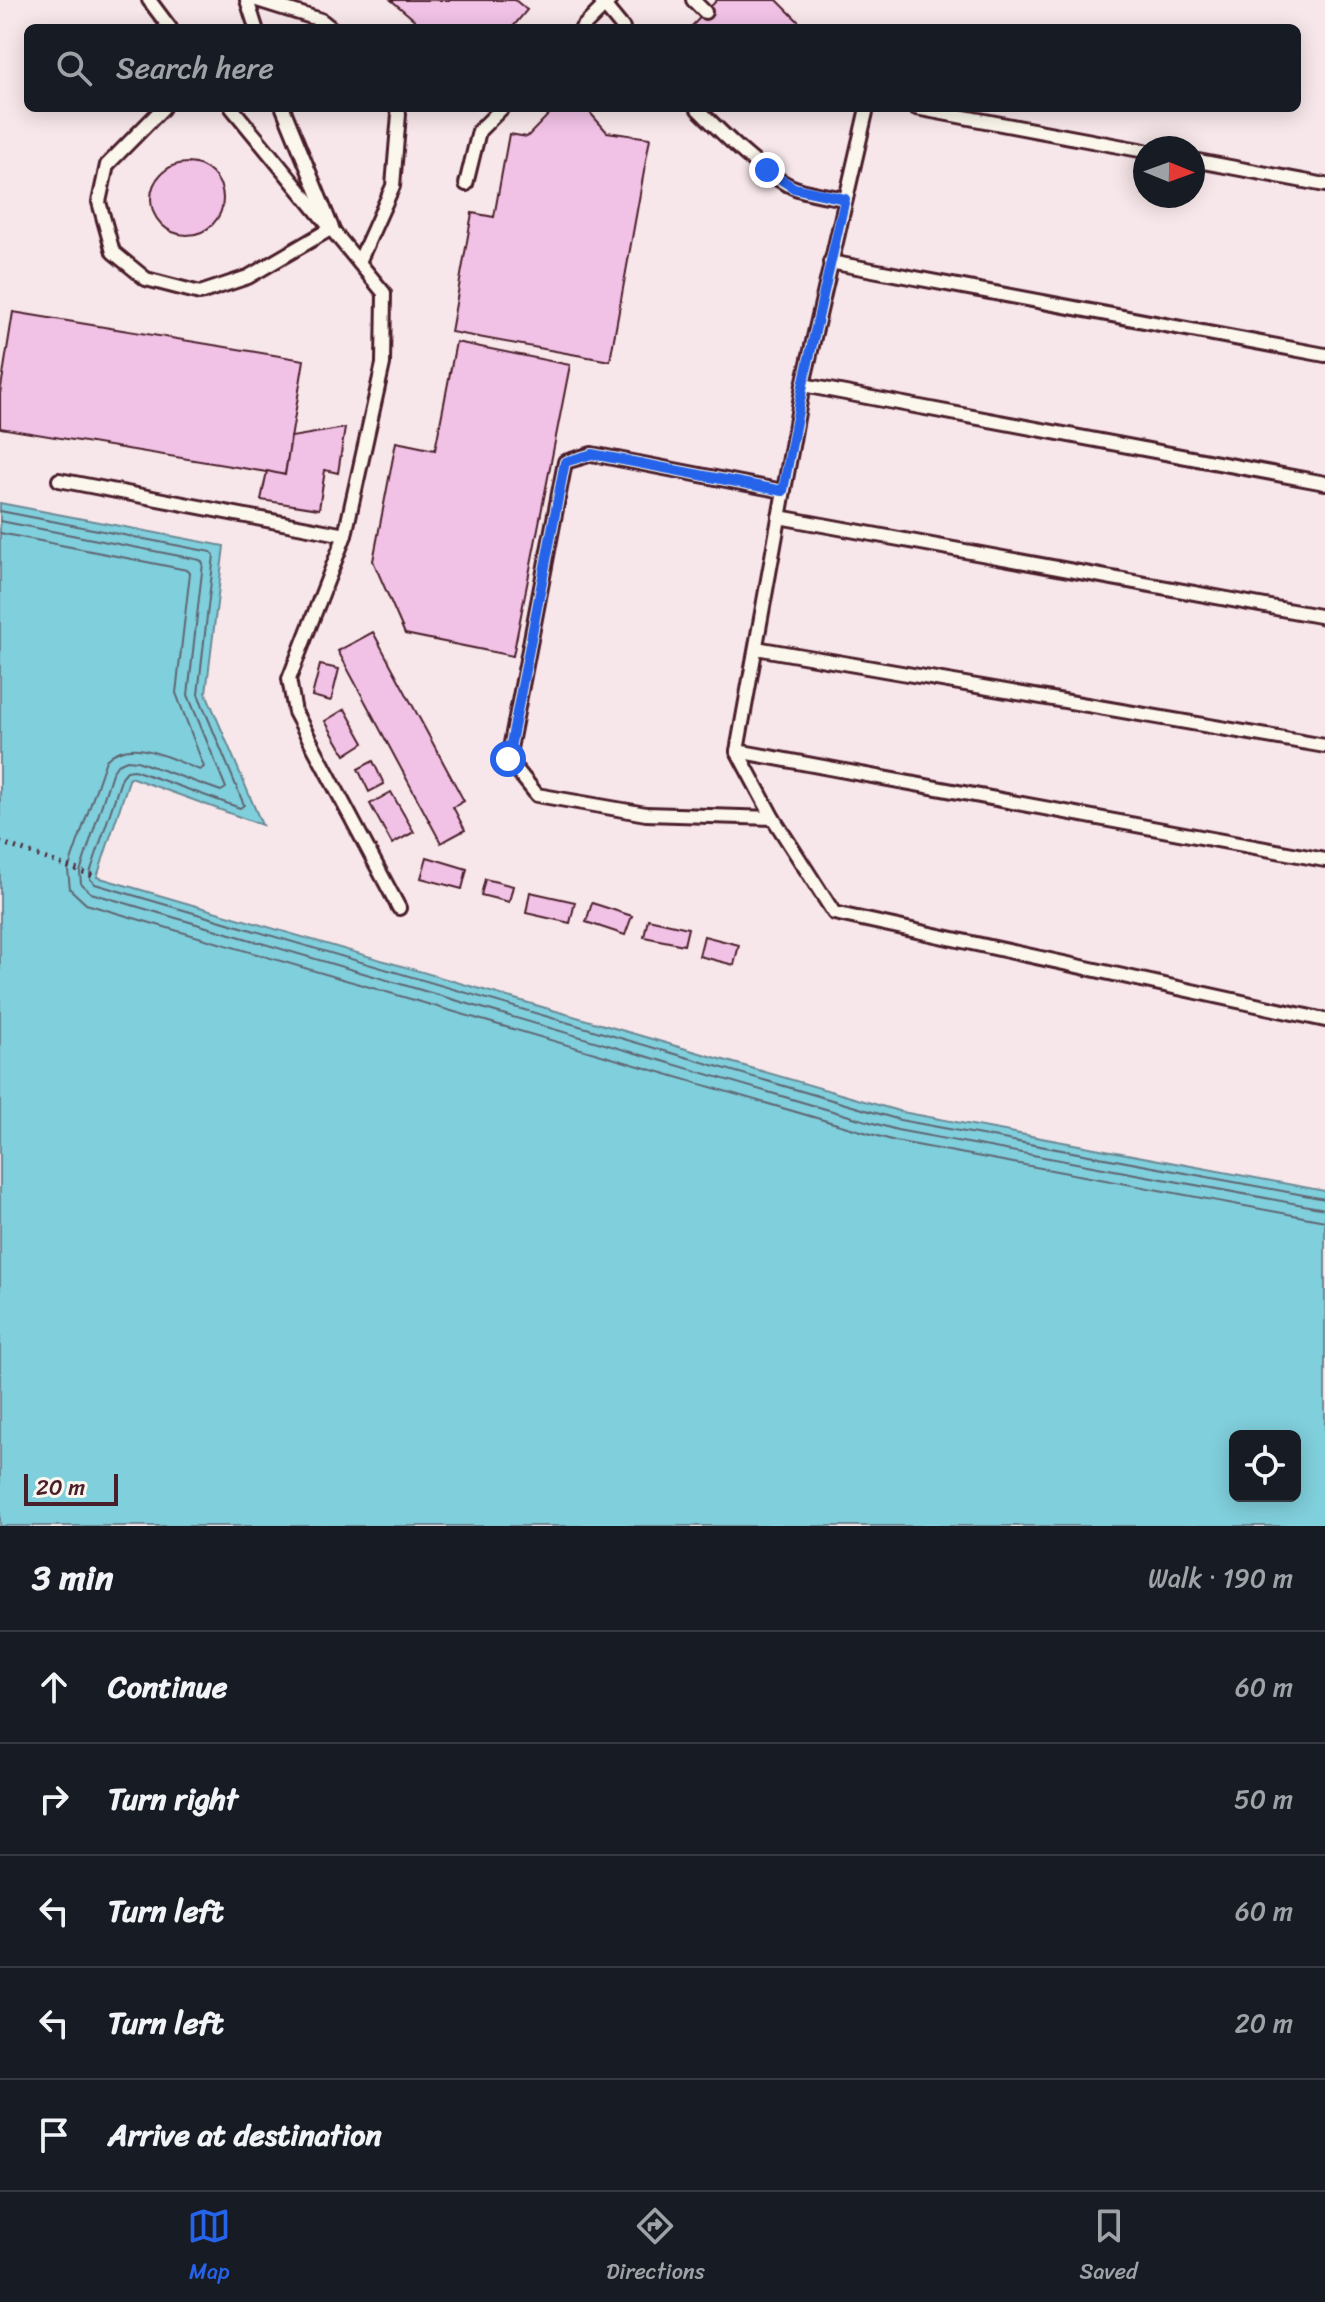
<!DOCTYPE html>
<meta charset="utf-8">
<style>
:root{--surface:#171b24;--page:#20242c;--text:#f1f3f6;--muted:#9ea1a6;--line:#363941;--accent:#2563eb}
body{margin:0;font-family:Sriracha,sans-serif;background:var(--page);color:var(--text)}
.controls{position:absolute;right:24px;bottom:24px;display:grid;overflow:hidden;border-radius:12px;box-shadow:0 4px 20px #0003}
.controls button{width:72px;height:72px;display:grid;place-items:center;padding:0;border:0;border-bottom:2px solid var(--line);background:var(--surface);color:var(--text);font:40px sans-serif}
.compass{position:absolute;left:1133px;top:136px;width:72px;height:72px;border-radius:50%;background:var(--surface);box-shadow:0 4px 20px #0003;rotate:91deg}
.scale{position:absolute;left:24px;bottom:20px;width:94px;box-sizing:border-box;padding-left:8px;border:4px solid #4a1f2b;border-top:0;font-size:22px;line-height:28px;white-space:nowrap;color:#4a1f2b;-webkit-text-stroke:6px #fbf7ec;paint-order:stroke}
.stop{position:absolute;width:24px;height:24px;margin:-18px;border:6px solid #2563eb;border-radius:50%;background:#fff}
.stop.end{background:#2563eb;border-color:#fff;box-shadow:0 2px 8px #0008}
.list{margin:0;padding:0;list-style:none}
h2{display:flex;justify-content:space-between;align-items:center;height:104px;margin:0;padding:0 32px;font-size:34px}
h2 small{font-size:26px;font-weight:400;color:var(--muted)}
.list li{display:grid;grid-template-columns:52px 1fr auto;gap:24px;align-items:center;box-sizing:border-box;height:112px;padding:0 32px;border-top:2px solid var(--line)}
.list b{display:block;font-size:30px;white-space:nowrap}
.list em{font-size:26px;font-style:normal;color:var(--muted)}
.icon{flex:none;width:44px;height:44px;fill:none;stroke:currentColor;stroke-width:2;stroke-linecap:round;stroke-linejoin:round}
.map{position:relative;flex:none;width:1325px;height:1526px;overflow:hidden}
.search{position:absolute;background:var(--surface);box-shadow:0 4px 20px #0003;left:24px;right:24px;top:24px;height:88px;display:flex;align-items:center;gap:20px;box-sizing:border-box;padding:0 28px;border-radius:12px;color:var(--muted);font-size:30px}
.sheet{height:664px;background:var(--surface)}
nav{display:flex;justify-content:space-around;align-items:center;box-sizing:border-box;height:112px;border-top:2px solid var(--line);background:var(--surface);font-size:22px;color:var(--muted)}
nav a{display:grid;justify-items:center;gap:4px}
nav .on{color:var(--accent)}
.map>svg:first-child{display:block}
.water{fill:#80cfdc;stroke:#6a8995;stroke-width:2;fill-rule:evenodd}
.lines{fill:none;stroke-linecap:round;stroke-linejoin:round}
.shore{stroke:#606572;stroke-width:2}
.building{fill:#f1c2e6;stroke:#4a1f2b;stroke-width:2}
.lane-casing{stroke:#4a1f2b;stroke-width:18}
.path{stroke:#4a1f2b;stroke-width:5;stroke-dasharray:2 6;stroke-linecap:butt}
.lane{stroke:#fbf7ec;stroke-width:12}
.route{stroke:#2563eb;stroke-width:10}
</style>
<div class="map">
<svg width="1325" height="1526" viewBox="0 0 1325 1526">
<rect width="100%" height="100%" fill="#f8e7ea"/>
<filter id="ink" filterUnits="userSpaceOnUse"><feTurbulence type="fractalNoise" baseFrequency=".0125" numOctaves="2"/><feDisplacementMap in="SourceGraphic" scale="16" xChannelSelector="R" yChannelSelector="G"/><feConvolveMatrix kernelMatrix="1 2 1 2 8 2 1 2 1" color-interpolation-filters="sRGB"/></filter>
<g filter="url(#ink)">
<!-- water -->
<path class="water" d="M0 503 224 546 206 693 262 825 130 777 97 877 902 1112 1325 1191V1526H0ZM1235 1436H1295V1496H1235Z"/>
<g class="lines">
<!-- shore -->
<g class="shore">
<path d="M0 511 211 552 214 555 198 694 244 805 240 808 134 770 127 771 122 777 90 873V879L95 884 900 1120 1325 1199"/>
<path d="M0 521 200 560 203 563 188 695 226 788 221 791 137 761 127 760 118 764 112 773 80 872 81 884 91 893 897 1130 1325 1209"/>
<path d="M0 533 187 570 190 573 176 693 204 767 200 770C172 760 131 734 106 760L68 870 70 889 86 904 895 1141 1325 1221"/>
</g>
</g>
<!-- building -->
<g class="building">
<path d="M391 0H515L527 10 512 28H424Z"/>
<path d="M717 0H777L805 28H690Z"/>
<path d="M555 108H586L607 132 650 138 610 361 451 332 472 213 494 217 509 134 527 137Z"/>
<circle cx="187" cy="199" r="36"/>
<path d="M13 312 304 360 285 475 0 428V394Z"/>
<path d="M456 342 570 365 513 656 405 634 373 561 396 442 435 450Z"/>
<path d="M345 428 338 473 325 470 319 509 261 500 267 471 285 475 291 437Z"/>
<path d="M373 632 464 801 453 807 465 830 441 843 338 651Z"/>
<path d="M320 665 339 669 331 701 312 696Z"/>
<path d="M345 709 364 743 345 755 325 721Z"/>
<path d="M373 761 384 784 369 792 358 769Z"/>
<path d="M391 792 414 832 392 844 370 804Z"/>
<path d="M427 857 467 869 462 889 421 878Z"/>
<path d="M485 879 513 886 509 902 481 895Z"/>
<path d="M530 892 575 902 570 923 526 913Z"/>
<path d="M592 903 632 916 625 935 586 922Z"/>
<path d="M648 919 688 928 684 945 644 937Z"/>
<path d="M704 936 739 945 734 965 699 956Z"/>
</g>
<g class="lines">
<defs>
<g id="lane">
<path d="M149 0 170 28"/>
<path d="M247 0 256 28"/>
<path d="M257 0 321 20 331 28"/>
<path d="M600 0 623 28"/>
<path d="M693 0 705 12"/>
<path d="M582 28 610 0"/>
<path d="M163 108 107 165 99 202 113 252 146 279 200 293 248 277 332 228 283 108"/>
<path d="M232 108 384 293 383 364 345 535 289 679 295 712 399 908"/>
<path d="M697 108C721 132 764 176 795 188 811 194 829 196 845 199"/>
<path d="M867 108 803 385 737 751 1325 860"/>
<path d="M916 108 1145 151"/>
<path d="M1193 160 1325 185"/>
<path d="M466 184 479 131 502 108"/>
<path d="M359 262 393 186 399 114 396 108"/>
<path d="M830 262 1325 355"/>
<path d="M803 385 1325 483"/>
<path d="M59 480 345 535"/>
<path d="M779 517 1325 617"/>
<path d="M756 648 1325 746"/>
<path d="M737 751 773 818 834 913 1325 1020"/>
<path d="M773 818 646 814 537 795 508 759 565 462 592 454 783 491"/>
</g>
</defs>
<!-- lane casing -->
<use href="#lane" class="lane-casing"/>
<!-- path -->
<path class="path" d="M0 842 97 877"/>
<!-- lane -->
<use href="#lane" class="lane"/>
</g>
</g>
<g class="lines" filter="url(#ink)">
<!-- route -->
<path class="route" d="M508 759 565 462 592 454 783 491 803 385 845 199 794 188 767 170"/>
</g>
</svg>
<div class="controls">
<button><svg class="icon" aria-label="locate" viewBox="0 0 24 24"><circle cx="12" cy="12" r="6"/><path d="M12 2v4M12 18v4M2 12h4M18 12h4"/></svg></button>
</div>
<svg class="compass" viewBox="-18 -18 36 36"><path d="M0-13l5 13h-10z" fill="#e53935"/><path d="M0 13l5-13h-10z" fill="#9ea1a6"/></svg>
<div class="scale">20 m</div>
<div class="stop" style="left:508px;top:759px"></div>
<div class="stop end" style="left:767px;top:170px"></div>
<div class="search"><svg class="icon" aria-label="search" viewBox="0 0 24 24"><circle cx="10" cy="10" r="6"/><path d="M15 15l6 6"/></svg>Search here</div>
</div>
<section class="sheet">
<h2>3 min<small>Walk · 190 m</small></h2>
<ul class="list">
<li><svg class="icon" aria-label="ahead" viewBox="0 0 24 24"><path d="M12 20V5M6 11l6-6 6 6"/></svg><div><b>Continue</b></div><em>60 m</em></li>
<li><svg class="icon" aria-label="right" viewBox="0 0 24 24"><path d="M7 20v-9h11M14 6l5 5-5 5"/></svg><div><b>Turn right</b></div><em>50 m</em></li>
<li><svg class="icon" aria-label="left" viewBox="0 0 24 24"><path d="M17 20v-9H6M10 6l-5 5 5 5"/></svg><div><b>Turn left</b></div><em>60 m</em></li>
<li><svg class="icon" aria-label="left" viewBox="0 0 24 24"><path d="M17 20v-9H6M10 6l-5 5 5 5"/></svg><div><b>Turn left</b></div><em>20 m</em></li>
<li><svg class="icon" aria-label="arrive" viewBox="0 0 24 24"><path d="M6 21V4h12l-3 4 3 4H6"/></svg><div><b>Arrive at destination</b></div></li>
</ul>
</section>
<nav>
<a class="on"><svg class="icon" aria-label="map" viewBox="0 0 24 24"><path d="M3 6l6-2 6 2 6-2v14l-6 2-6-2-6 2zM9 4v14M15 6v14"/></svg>Map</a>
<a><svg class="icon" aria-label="directions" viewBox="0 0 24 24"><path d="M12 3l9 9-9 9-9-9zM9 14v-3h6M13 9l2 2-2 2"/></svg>Directions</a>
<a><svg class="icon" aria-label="saved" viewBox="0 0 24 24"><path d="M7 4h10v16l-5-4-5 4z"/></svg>Saved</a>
</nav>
